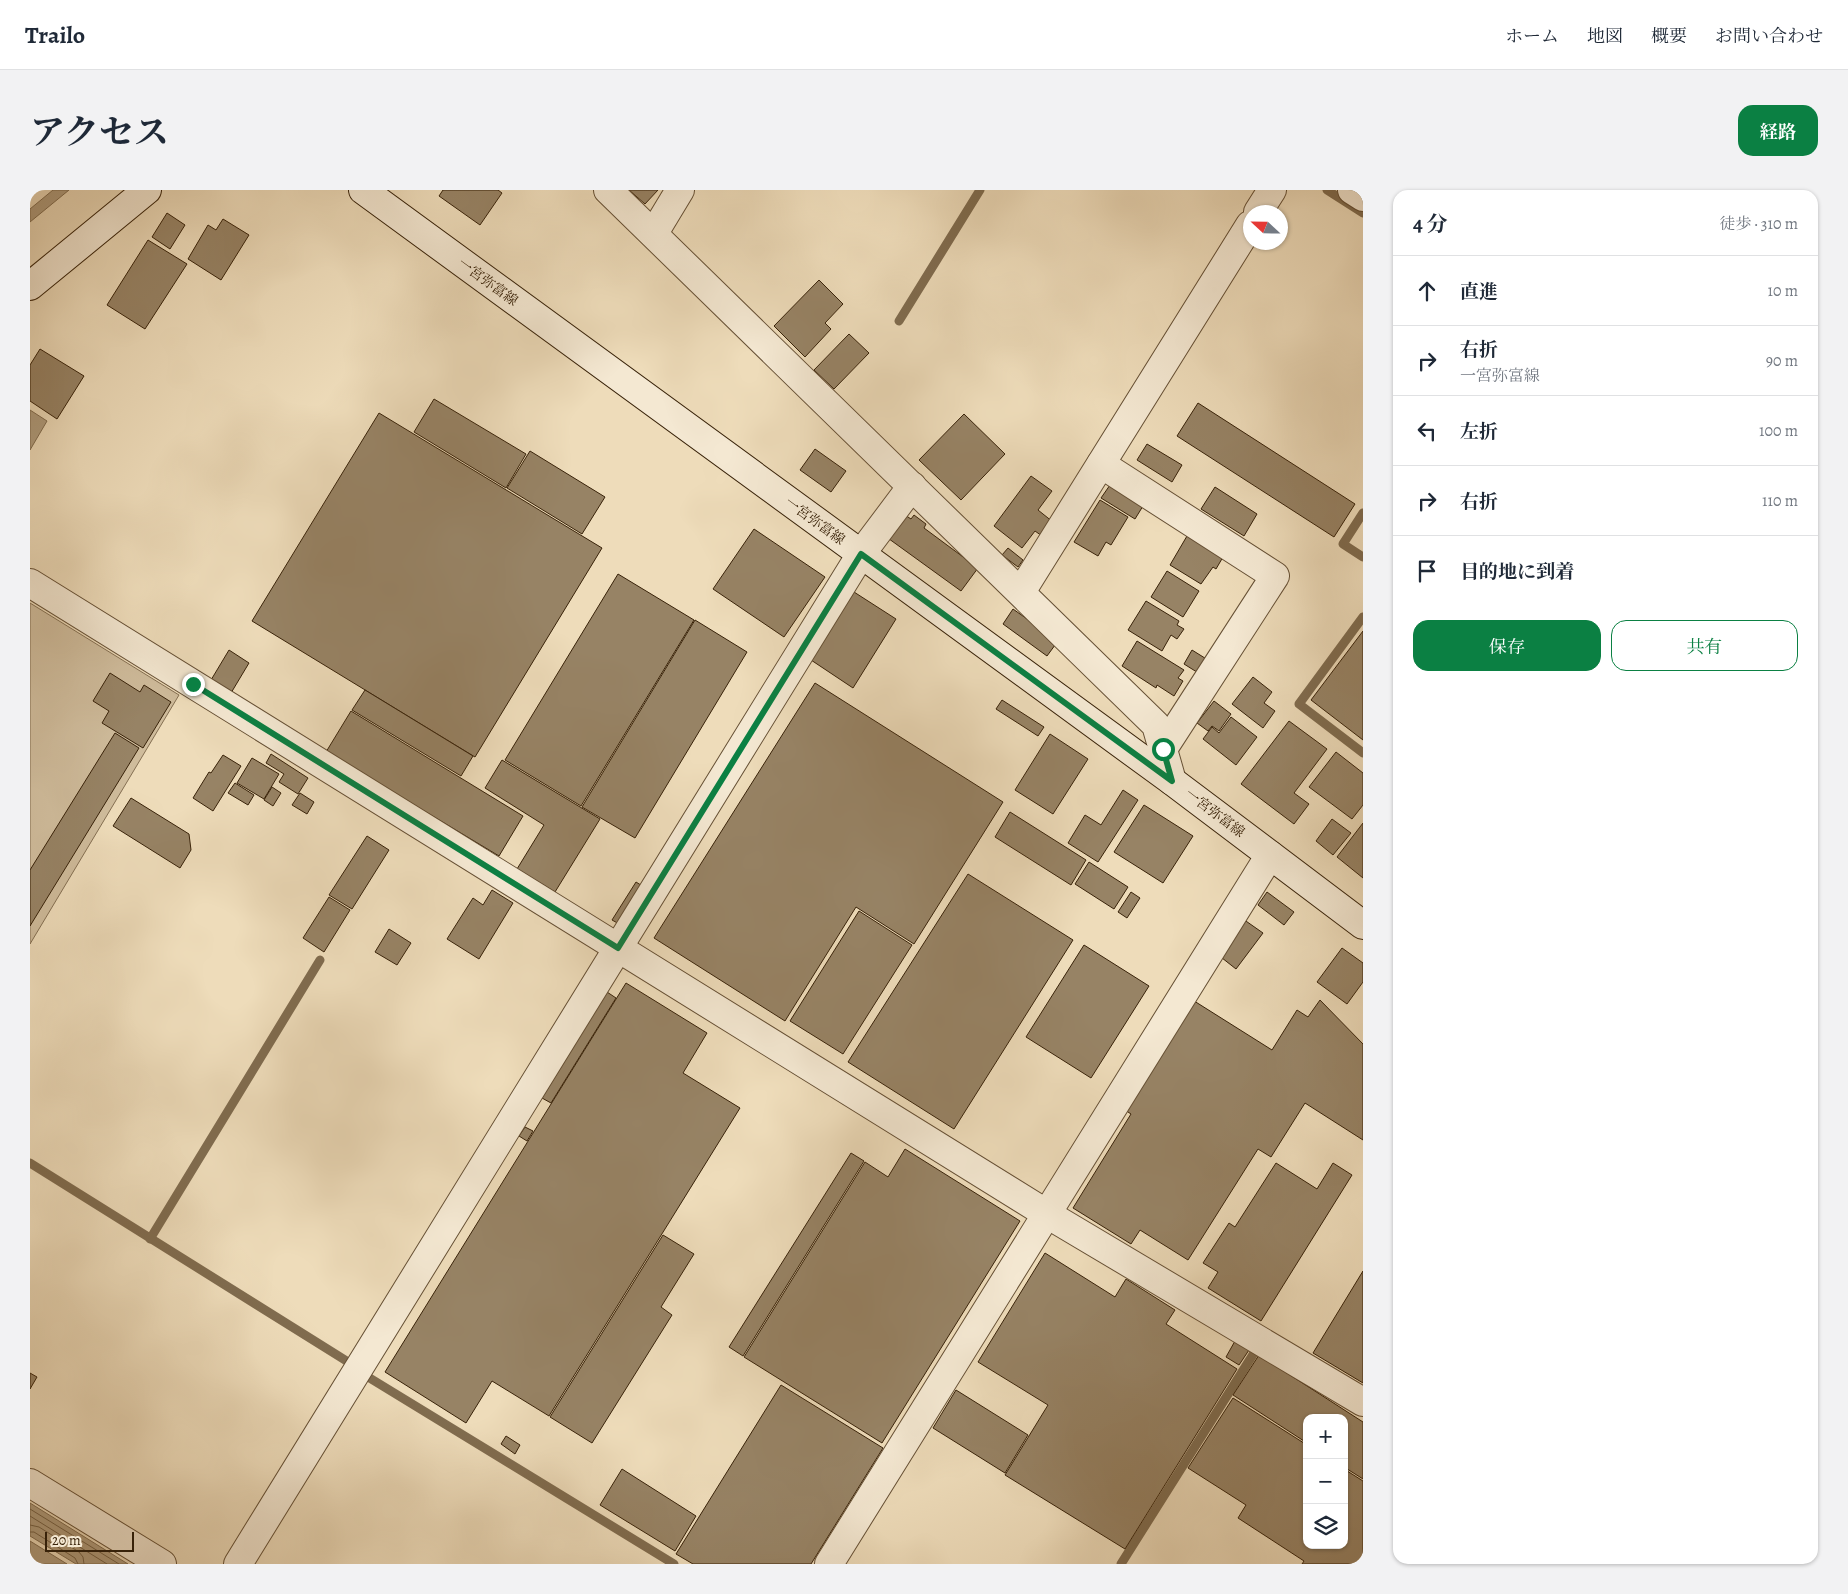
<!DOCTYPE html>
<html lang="ja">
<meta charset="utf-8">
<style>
:root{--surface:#fff;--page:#f2f2f3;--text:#1f2937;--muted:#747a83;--line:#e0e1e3;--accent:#0b8043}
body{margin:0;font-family:Alegreya,"Noto Serif JP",serif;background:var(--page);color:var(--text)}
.controls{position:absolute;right:15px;bottom:15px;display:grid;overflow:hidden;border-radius:10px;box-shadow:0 1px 4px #0004}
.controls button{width:45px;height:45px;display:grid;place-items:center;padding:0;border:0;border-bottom:1px solid var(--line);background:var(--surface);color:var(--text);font:25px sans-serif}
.compass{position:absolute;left:1213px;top:15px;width:45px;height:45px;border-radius:50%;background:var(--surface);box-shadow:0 1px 4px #0004;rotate:292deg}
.scale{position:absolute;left:15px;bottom:12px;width:89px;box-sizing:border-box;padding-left:5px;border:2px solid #382209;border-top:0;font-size:14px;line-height:18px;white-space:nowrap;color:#382209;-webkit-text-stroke:4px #f4e8d2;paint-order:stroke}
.stop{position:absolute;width:15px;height:15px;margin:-11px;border:4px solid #0b8043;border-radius:50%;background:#fff}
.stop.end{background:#0b8043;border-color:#fff;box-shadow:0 1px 5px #0008}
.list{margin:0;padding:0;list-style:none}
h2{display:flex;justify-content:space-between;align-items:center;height:65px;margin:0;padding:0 20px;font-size:21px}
h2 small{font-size:16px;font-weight:400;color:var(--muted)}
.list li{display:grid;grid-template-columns:32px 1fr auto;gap:15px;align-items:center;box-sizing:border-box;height:70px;padding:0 20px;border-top:1px solid var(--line)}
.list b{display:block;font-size:19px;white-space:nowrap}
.list p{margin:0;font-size:16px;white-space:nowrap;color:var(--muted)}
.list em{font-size:16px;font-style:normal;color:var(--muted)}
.actions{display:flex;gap:10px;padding:15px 20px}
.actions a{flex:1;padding:11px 0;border:1px solid var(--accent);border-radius:15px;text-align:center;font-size:18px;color:var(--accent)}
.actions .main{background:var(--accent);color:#fff}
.icon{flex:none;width:28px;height:28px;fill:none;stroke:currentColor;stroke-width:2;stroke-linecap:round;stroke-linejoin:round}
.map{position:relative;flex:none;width:1333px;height:1374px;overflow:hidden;border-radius:15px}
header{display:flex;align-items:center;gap:30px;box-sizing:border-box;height:70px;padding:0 25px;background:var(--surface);border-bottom:1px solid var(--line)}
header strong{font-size:24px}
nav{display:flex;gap:28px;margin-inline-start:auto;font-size:18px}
.intro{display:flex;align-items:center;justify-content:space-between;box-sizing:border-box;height:120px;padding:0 30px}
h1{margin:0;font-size:35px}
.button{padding:12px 22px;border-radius:15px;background:var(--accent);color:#fff;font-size:18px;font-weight:700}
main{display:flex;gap:30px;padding:0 30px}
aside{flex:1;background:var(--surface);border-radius:15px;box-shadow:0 1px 4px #0004}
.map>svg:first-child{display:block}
.green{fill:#cfbc9c;stroke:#846f52}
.water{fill:#b09d7e;stroke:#806c4f}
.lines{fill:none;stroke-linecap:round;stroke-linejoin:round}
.shore{stroke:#746044;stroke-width:1}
.stream{stroke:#806c4f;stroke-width:9}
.building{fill:#978365;stroke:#382209}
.street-casing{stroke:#665035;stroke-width:30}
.secondary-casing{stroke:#382209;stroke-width:30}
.street{stroke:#f4e8d2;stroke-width:28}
.secondary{stroke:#f4e8d2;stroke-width:28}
.route{stroke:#0b8043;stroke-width:6}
.labels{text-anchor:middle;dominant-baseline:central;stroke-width:5;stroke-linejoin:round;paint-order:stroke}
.street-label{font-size:14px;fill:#382209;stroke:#f4e8d2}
</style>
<header>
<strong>Trailo</strong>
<nav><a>ホーム</a><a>地図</a><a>概要</a><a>お問い合わせ</a></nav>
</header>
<div class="intro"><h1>アクセス</h1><a class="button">経路</a></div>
<main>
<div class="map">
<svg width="1333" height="1374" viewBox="0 0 1333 1374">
<rect width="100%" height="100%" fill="#eedcba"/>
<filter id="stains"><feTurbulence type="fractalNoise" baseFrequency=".004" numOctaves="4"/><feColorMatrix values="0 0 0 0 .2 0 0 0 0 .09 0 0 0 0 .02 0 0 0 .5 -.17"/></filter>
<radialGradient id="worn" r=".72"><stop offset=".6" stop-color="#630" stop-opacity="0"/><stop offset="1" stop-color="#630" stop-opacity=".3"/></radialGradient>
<!-- green -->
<path class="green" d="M0 413 149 505 0 754Z"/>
<!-- water -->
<g class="water">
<path d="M23 0H39L0 32V19Z"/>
<path d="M0 220 17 231 0 260Z"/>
<path d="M0 1313 98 1374H46L0 1346Z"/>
<path d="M0 1351 37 1374H0Z"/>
</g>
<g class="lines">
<!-- shore -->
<g class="shore">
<path d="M0 1319 89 1374"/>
<path d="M0 1326 77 1374"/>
<path d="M0 1335 9 1337 49 1362 53 1367 54 1374"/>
<path d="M0 1342H4L45 1368 48 1374"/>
</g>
<!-- stream -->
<g class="stream">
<path d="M1297 0 1333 23"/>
<path d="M869 131 950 0"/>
<path d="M1333 323 1313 354 1333 367"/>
<path d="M1333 427 1269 514 1333 563"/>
<path d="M0 973 323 1175"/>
<path d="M120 1049 290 770"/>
<path d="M338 1187 644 1374"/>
<path d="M1091 1374 1224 1163"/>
</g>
</g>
<!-- building -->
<g class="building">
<path d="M413 0H468L472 3 450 35 409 6Z"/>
<path d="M599 0H628L615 14Z"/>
<path d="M137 23 155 35 140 59 122 47Z"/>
<path d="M193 29 219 45 191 90 158 69 178 35 186 40Z"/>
<path d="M118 50 157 74 115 139 77 115Z"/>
<path d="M789 90 813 114 795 133 801 139 775 167 744 136Z"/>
<path d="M819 144 839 163 804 199 784 180Z"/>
<path d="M10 159 54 186 27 229 0 211V175Z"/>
<path d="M404 209 496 264 476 298 384 242Z"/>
<path d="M1168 213 1325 314 1304 347 1147 246Z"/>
<path d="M349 223 572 358 445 567 222 431Z"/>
<path d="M934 224 975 264 931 310 889 270Z"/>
<path d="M1117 254 1152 275 1142 292 1107 270Z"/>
<path d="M785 259 816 281 801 302 770 280Z"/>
<path d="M500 261 575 307 552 344 477 298Z"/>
<path d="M1001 286 1022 301 1008 320 1023 332 1012 346 1005 341 992 358 964 336Z"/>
<path d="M1080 295 1113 316 1105 329 1071 308Z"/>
<path d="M1185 297 1227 324 1214 346 1171 319Z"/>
<path d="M1070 310 1098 327 1081 355 1076 352 1068 366 1044 352Z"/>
<path d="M872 323 881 329 884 325 896 334 894 338 948 378 931 401 855 346Z"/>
<path d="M724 339 795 387 754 447 683 399Z"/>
<path d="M1157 346 1193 367 1186 379 1183 377 1171 394 1140 375Z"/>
<path d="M978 358 993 370 988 377 972 365Z"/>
<path d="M1137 381 1169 401 1153 427 1121 407Z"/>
<path d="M588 384 664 430 551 616 475 570Z"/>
<path d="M824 402 866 429 823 498 781 470Z"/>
<path d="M1116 411 1149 431 1147 435 1154 439 1147 449 1141 445 1132 461 1098 440Z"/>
<path d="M983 419 1028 451 1017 466 973 434Z"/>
<path d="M665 430 717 462 605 648 552 617Z"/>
<path d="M1333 441V550L1281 510Z"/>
<path d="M1107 451 1154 480 1148 488 1153 491 1144 506 1127 495 1126 498 1092 476Z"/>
<path d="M199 460 219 473 201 503 181 490Z"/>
<path d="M1162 460 1178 470 1170 484 1154 474Z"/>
<path d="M80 483 110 502 114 495 141 512 113 558 72 533 79 521 63 511Z"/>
<path d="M1223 487 1242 502 1234 513 1245 521 1233 538 1202 514Z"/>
<path d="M785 493 973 612 884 754 826 717 755 831 624 748Z"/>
<path d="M335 500 443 566 431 586 322 520Z"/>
<path d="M972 510 1014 537 1008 546 966 519Z"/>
<path d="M1184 511 1201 524 1189 541 1182 536 1178 541 1167 533Z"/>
<path d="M321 521 493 626 469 666 296 562Z"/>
<path d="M1201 527 1227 547 1206 575 1173 549 1182 537 1189 543Z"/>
<path d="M1259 531 1297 559 1264 603 1279 614 1264 634 1211 594Z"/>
<path d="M85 543 109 558 0 736V680Z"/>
<path d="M1020 544 1058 569 1023 624 985 600Z"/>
<path d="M1306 562 1333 583V615L1322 629 1279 597Z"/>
<path d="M241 564 278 588 268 604 249 592 254 584 236 573Z"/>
<path d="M193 565 211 576 183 621 163 608 179 582 181 583Z"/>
<path d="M222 568 249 584 234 609 207 593Z"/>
<path d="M472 570 570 629 525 702 487 679 514 635 455 598Z"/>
<path d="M205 593 224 605 218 615 198 603Z"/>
<path d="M242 597 251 603 243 616 234 610Z"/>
<path d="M1093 600 1108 610 1068 672 1038 653 1055 625 1071 635Z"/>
<path d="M270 603 284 612 277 624 262 615Z"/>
<path d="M101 608 159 644 161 660 150 678 83 636Z"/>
<path d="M1114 615 1163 646 1133 693 1084 662Z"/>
<path d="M980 622 1056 670 1041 695 965 647Z"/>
<path d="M1302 629 1321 643 1303 665 1286 651Z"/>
<path d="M1333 633V688L1307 667Z"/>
<path d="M337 646 359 660 322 719 299 705Z"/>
<path d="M1059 672 1098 697 1084 719 1045 694Z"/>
<path d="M938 684 1043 750 924 939 818 872Z"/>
<path d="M606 692 614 697 591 735 582 730Z"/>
<path d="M462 700 483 713 449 769 417 749 443 708 453 715Z"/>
<path d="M1101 702 1110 708 1097 728 1088 722Z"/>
<path d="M1237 702 1264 722 1254 735 1228 715Z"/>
<path d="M299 707 320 720 294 762 273 748Z"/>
<path d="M829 721 882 755 813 864 760 831Z"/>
<path d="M1213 729 1233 743 1206 779 1187 764Z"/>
<path d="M359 739 381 753 367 775 345 762Z"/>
<path d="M1054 755 1119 796 1061 888 996 847Z"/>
<path d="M1312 758 1333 773V792L1317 814 1287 792Z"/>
<path d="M596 793 677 843 653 883 710 918 519 1226 462 1191 436 1233 355 1182Z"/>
<path d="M577 802 586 808 521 913 512 908Z"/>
<path d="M1161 809 1242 860 1267 820 1278 827 1290 810 1333 854V950L1275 913 1241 967 1228 959 1158 1070 1110 1040 1101 1054 1043 1018 1101 924 1092 918Z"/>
<path d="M495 937 503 941 497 951 489 946Z"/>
<path d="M875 959 990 1031 852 1253 714 1167 835 972 858 987Z"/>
<path d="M821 963 834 971 713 1166 699 1157Z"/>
<path d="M1246 973 1287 999 1303 973 1322 985 1231 1131 1178 1098 1188 1082 1173 1073 1199 1033 1205 1037Z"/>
<path d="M633 1045 664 1064 631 1117 642 1125 562 1253 520 1227Z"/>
<path d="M1015 1063 1085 1107 1096 1089 1145 1120 1136 1134 1207 1179 1095 1359 975 1285 1018 1215 948 1172Z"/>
<path d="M1333 1081V1193L1283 1163Z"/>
<path d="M1205 1151 1219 1160 1209 1175 1196 1167Z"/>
<path d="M1229 1165 1333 1232V1289L1314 1277V1228H1277V1253L1203 1205Z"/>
<path d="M0 1183 7 1187 0 1199Z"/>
<path d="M751 1195 853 1258 781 1374H663L646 1364Z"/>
<path d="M926 1200 998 1245 975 1283 903 1238Z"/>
<path d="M1203 1208 1277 1255V1355H1314V1279L1333 1291V1374H1272L1274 1371 1208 1328 1216 1315 1158 1278Z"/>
<path d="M476 1246 490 1255 485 1264 471 1254Z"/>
<path d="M592 1279 666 1326 645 1361 570 1315Z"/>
</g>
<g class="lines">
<defs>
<g id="street">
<path d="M578 0 1126 535 1142 591"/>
<path d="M1322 0 1333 7"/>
<path d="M1228 22 1242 0"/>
<path d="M624 43 650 0"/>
<path d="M1071 274 1245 386 1133 559"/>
<path d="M0 393 1017 1024 1333 1212"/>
<path d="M991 402 1220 35"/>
<path d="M0 1293 132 1374"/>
<path d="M208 1374 831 364 882 296"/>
<path d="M799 1374 1240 665"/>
</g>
<g id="secondary">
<path d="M333 0 1142 591 1333 735"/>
<path d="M0 96 117 0"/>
</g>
</defs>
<!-- street casing -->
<use href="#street" class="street-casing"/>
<!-- secondary casing -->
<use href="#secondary" class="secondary-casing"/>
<!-- street -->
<use href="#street" class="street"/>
<!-- secondary -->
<use href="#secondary" class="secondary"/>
</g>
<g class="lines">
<!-- route -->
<path class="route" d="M163 494 588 758 831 364 1142 591 1133 559"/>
</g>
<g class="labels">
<!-- street labels -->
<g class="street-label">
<text transform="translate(458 92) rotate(36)">一宮弥富線</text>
<text transform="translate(785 331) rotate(36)">一宮弥富線</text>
<text transform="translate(1185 623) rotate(37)">一宮弥富線</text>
</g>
</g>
<rect width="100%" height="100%" filter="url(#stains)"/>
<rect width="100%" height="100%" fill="url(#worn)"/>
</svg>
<div class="controls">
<button>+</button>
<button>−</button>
<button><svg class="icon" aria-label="layers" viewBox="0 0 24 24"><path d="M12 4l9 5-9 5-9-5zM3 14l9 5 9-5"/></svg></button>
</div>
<svg class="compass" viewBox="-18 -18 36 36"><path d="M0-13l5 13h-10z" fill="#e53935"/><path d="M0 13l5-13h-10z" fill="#747a83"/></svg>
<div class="scale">20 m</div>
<div class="stop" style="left:1133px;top:559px"></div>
<div class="stop end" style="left:163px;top:494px"></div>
</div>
<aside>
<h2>4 分<small>徒歩 · 310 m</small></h2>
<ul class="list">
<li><svg class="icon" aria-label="ahead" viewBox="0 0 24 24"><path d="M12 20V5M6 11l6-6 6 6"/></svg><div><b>直進</b></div><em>10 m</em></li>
<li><svg class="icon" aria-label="right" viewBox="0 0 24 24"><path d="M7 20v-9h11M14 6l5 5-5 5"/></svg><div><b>右折</b><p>一宮弥富線</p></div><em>90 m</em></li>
<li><svg class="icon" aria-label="left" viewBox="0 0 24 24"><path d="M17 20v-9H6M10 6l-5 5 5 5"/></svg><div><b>左折</b></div><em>100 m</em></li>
<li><svg class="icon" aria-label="right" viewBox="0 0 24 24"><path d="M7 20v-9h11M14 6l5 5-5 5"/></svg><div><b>右折</b></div><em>110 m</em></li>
<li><svg class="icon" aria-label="arrive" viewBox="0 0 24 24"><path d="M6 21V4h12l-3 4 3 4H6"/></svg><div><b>目的地に到着</b></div></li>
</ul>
<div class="actions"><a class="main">保存</a><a>共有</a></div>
</aside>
</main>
